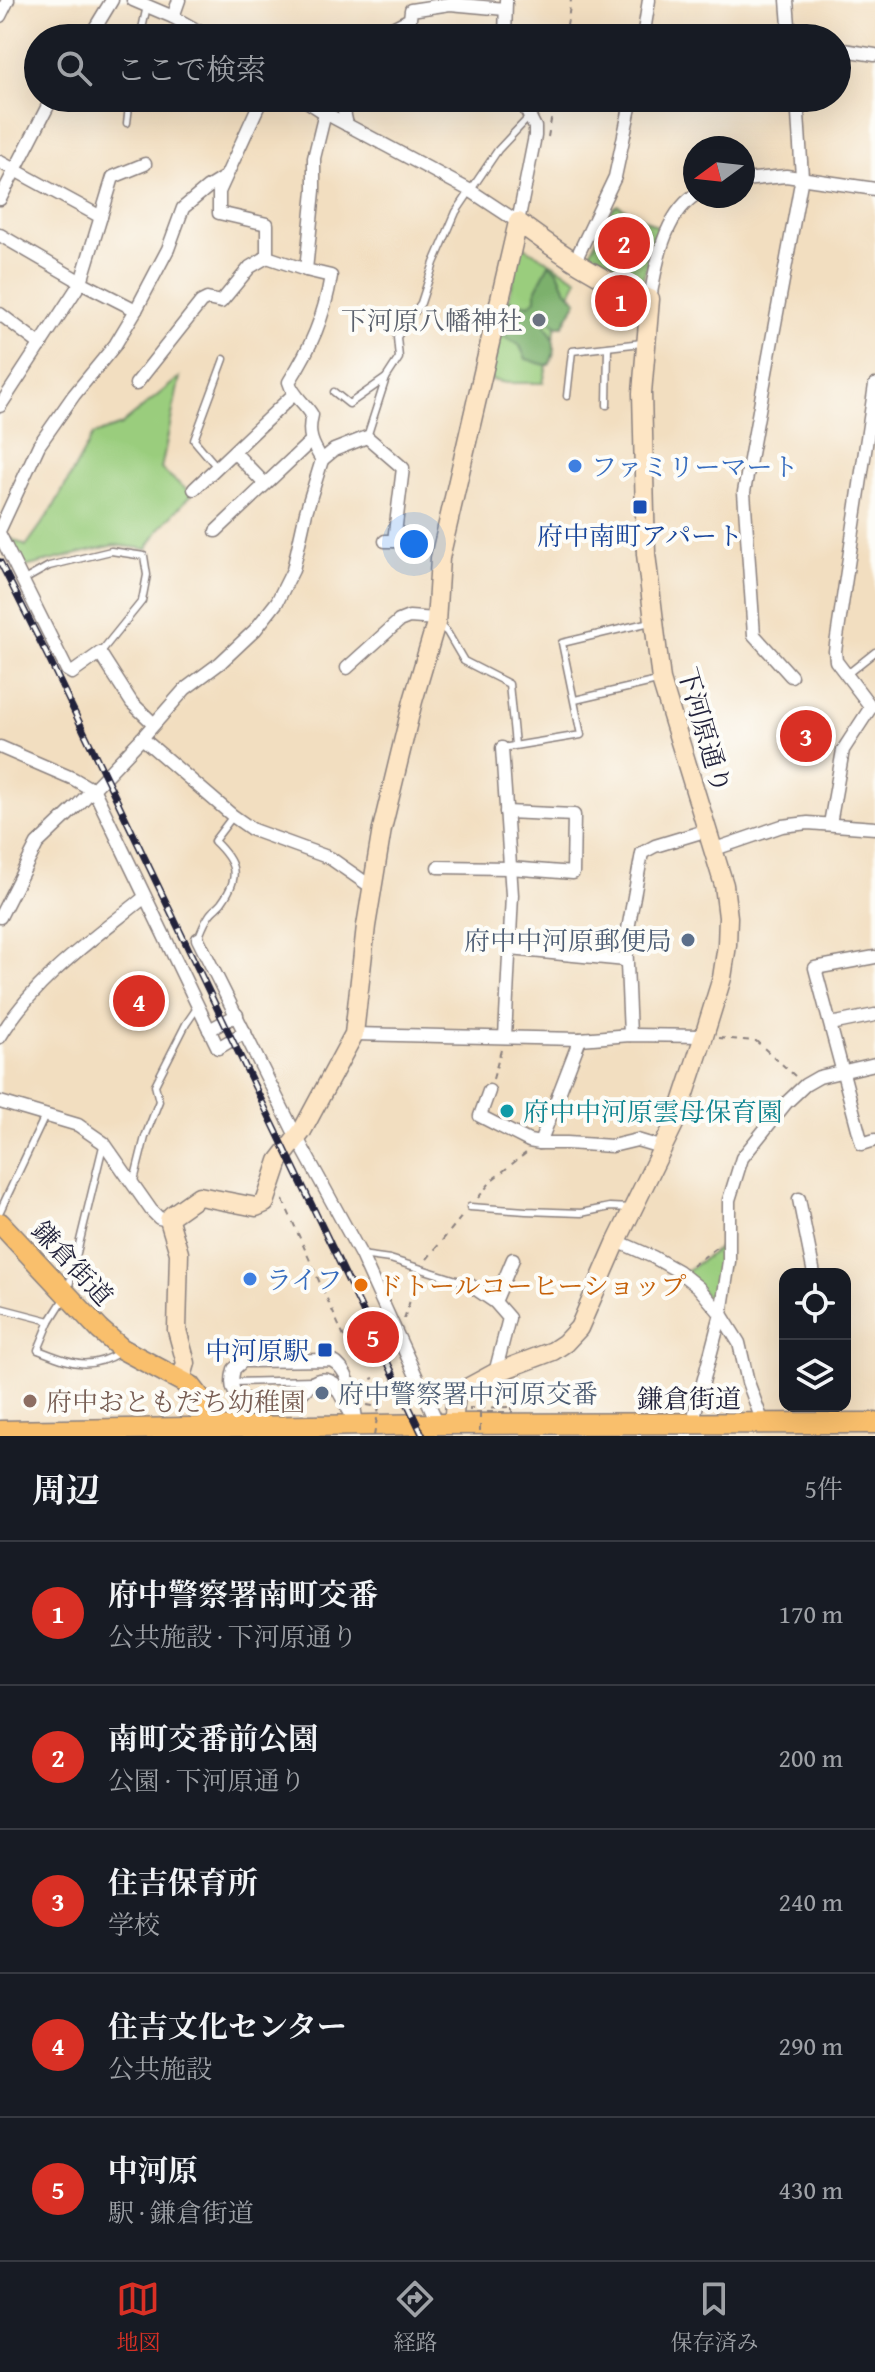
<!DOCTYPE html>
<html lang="ja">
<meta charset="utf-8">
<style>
:root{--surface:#171b24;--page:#242831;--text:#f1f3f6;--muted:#9ea1a6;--line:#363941;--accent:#d93025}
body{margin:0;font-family:"Gentium Book Plus","Noto Serif JP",serif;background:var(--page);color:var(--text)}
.controls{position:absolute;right:24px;bottom:24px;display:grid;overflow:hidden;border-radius:16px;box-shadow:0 8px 32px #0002}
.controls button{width:72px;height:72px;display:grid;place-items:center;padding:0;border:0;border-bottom:2px solid var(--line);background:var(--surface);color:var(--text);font:40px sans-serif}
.compass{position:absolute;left:683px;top:136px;width:72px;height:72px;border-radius:50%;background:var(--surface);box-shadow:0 8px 32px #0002;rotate:255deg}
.you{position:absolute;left:414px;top:544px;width:28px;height:28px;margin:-20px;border:6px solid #fff;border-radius:50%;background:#1a73e8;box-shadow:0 0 0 12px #1a73e833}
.badge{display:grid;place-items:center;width:52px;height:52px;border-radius:50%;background:var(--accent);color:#fff;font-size:26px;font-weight:700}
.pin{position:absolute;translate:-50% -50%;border:4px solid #fff;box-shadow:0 2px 8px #0006}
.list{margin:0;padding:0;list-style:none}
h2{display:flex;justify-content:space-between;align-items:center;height:104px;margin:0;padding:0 32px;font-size:34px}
h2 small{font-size:26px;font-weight:400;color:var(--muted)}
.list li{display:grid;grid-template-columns:52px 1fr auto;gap:24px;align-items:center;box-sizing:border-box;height:144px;padding:0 32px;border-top:2px solid var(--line)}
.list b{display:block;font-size:30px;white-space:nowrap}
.list p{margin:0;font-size:26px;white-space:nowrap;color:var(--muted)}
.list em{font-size:26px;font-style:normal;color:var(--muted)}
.icon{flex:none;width:44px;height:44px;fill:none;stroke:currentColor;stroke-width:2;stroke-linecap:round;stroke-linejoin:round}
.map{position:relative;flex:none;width:875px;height:1436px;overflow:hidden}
.search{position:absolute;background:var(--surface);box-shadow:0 8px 32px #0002;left:24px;right:24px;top:24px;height:88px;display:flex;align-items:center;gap:20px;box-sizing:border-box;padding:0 28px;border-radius:44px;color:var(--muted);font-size:30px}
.sheet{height:824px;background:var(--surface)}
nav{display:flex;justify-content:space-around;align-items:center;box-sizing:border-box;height:112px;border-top:2px solid var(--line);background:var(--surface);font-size:22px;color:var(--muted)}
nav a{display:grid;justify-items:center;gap:4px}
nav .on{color:var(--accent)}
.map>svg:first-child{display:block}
.green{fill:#9acd7d;stroke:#5e785c;stroke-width:2}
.forest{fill:#7bb06c;stroke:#4e6954;stroke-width:2}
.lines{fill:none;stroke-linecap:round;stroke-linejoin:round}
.lane-casing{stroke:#8a807e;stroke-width:9}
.street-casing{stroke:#8a807e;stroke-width:15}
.secondary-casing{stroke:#8a807e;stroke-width:21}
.primary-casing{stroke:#8a807e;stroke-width:23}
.path{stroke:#8a807e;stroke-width:2;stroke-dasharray:6 6;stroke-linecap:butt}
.lane{stroke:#fff;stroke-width:6}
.street{stroke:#fff;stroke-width:12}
.secondary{stroke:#fde5c4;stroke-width:18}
.primary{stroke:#f9bf6c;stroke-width:20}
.rail-casing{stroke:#22223b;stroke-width:7}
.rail{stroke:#fdfcf7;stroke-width:4;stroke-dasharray:12;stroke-linecap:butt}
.path-bridge{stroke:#8a807e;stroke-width:2;stroke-dasharray:6 6;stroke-linecap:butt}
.worship-dot{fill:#6b7280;stroke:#fdfcf7;stroke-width:3}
.shop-dot{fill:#3f7fe0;stroke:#fdfcf7;stroke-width:3}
.transit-dot{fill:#1a4fb4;stroke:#fdfcf7;stroke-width:3}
.service-dot{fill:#5c6f8a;stroke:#fdfcf7;stroke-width:3}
.culture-dot{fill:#0f9aa8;stroke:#fdfcf7;stroke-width:3}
.food-dot{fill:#e8710a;stroke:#fdfcf7;stroke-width:3}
.education-dot{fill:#8d6e63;stroke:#fdfcf7;stroke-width:3}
.labels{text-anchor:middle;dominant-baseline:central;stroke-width:8;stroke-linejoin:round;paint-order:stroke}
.worship-label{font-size:26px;fill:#5b616d;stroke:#fdfcf7;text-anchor:end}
.shop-label{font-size:26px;fill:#366cbe;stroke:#fdfcf7;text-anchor:start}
.transit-label{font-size:26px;fill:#164399;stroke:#fdfcf7}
.street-label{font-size:26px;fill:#22223b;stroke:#fdfcf7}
.service-label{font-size:26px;fill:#4e5e75;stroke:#fdfcf7;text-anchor:end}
.culture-label{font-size:26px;fill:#0d838f;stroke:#fdfcf7;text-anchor:start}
.food-label{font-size:26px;fill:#c56008;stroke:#fdfcf7;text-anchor:start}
.education-label{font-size:26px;fill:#785e54;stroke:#fdfcf7;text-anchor:start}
</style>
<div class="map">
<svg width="875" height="1436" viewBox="0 0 875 1436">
<rect width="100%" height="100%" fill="#fdfcf7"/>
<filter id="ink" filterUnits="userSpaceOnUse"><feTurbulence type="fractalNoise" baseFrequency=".0125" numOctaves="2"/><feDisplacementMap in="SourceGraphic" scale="16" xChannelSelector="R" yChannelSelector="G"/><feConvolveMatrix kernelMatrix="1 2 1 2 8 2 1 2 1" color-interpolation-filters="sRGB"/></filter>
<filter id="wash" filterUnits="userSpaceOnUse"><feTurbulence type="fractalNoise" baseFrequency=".006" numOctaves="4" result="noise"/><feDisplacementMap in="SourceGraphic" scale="32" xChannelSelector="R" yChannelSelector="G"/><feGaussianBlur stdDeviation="1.8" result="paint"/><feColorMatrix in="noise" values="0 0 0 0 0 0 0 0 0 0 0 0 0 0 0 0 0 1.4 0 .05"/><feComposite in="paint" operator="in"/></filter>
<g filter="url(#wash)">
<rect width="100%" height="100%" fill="#f2dec0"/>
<!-- green -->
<g class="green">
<path d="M618 205 658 227 642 281 587 259 613 208Z"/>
<path d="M521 245 578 279 558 317 543 383H507L490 380Z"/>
<path d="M180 377 161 469 192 494 160 528 147 549 114 545 21 568 8 537 26 546 53 508 93 435 121 425Z"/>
<path d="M726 1243V1262L715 1305 684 1273Z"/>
</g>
<!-- forest -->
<path class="forest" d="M549 264 558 271 565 288 577 301 563 326H558L548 320 545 325C556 338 557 351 549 365 540 365 535 361 526 359L519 344 508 339 496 328 507 300 529 305 536 299V289Z"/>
</g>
<g filter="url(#ink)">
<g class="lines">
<defs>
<g id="lane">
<path d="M140 38 147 6"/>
<path d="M127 123 130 98"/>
<path d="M334 392 349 404 386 378"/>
<path d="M567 396 572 351 642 343"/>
<path d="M607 405 608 347"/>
<path d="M367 437 386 378 399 358 397 337 421 303 434 263 456 212 498 150 530 116"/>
<path d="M217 467 194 440 224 359"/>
<path d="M24 580 49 566 111 551 144 556 147 575 142 601 100 653"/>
<path d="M439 625 447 632 464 661 509 684 515 745"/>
<path d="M846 675 875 652"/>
<path d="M575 700 657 681"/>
<path d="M502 748 581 735 562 643 650 622"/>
<path d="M198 939C201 932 204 923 209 916 212 910 219 907 222 902 241 876 236 862 214 841L233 816"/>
<path d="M133 1185 145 1137 159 1101 155 1085 186 1024 197 1008"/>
<path d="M470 1207 526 1211 581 1213 610 1207 630 1208"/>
<path d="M0 1211 45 1116"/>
<path d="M361 1255 390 1259 466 1283"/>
<path d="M0 1308 50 1321 38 1350C69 1362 88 1372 120 1352"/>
<path d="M50 1321 67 1294 103 1146"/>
<path d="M233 1382 313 1380"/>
</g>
<g id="street">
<path d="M133 0 173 17 211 38"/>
<path d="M787 0 790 38"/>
<path d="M0 16 8 0"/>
<path d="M173 17 179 0"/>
<path d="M89 38 112 0"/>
<path d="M373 38 410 19 411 10 450 4 505 9"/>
<path d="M505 38 506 0"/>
<path d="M643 38 649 0"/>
<path d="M837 49 875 55"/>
<path d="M262 98 219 192V213L267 224V257L306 270"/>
<path d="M302 98 325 113 471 191 518 222 535 136V127L520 98"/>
<path d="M347 125 342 102 350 98"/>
<path d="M0 162 101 217"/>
<path d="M743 180 786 176 875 189"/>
<path d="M0 199 52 98"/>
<path d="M0 235 81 282 136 310"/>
<path d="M574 263 615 177 632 98"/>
<path d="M650 299C656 264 664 216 695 195"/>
<path d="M0 314 41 345"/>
<path d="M136 384 201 302 207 299 221 302 250 267 267 257"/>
<path d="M0 406 81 282 113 177 145 164"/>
<path d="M234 452 265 484"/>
<path d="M322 460 334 450 367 437 403 468 394 541"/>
<path d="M194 489 294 394"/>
<path d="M0 529 39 445 74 395 115 345 136 310 168 249 183 208 207 188 225 177"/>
<path d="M216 531 310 442"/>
<path d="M0 535 67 670 72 673 100 653 132 703 154 724"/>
<path d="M385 541H414"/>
<path d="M347 668 399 621 409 617 436 619"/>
<path d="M791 676 754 635 744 492 802 177 797 98"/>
<path d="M142 738 233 816 253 830 330 858 373 888"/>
<path d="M0 747 74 779 91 789"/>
<path d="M502 748 512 895 505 1037"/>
<path d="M93 788 218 1048 245 1032"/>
<path d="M830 824 843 750 871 707 836 661 835 651 875 385"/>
<path d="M715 849 782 826 808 823 875 828"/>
<path d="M438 867 510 868 573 873 574 815 506 812"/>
<path d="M0 917 37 844 77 806 142 738 185 689 220 663 255 630 277 602 293 570 306 512 322 460C312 444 307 434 312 415 305 403 293 396 289 382 311 347 324 318 331 276L306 270 314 191V158L325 113"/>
<path d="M198 939 297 1138 361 1255 438 1424"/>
<path d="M510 949 626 960"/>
<path d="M875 957 815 968 862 1144 875 1140"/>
<path d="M831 1024 875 1015"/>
<path d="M209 1030 237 1015"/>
<path d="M354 1034 580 1039 630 1035 704 1036"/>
<path d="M630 1035 626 940 642 853 655 846 708 830"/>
<path d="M0 1037C35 978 93 939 145 897"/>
<path d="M489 1091 480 1116 529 1141 540 1143H567L612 1146 637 1140 664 1148"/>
<path d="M0 1102 78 1125 104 1143 151 1210 159 1218 169 1220"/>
<path d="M540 1143 580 1039"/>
<path d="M799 1199 814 1274"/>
<path d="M617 1241 653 1257 678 1271 698 1287 721 1314 739 1343 748 1382 763 1423"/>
<path d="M467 1283 495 1302 509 1318 495 1373"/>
<path d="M495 1302 513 1259"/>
<path d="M331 1360C353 1371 353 1404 357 1425L334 1383C328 1380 323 1378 316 1381 308 1384 304 1393 297 1397 289 1402 280 1400 272 1401 248 1401 225 1402 234 1369L243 1361Z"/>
<path d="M692 1424 721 1314 729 1261V1200L742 1158 786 1103 805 1085 819 1077 875 1064"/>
</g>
<path id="secondary" d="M181 1380 186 1363 177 1330 179 1253 169 1220 172 1215 199 1196 256 1207 265 1203 279 1161 302 1131 354 1034 366 926 382 829 413 701 436 623 440 558 518 222C560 253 600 281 650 299L642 393 646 554 661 680 724 885 728 917 727 945 722 978 704 1036 677 1118 617 1241 579 1328 565 1343 553 1351 495 1373 456 1394 453 1424"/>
<g id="primary">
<path d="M0 1223 100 1330 122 1349 191 1386 201 1399 220 1436"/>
<path d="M0 1431 438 1424 875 1423"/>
</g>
</defs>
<!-- lane casing -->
<use href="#lane" class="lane-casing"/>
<!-- street casing -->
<use href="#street" class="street-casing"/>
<!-- secondary casing -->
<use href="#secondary" class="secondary-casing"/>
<!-- primary casing -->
<use href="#primary" class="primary-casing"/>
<!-- path -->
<g class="path">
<path d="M565 38 571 0"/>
<path d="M548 137 555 98"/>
<path d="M719 1038 756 1041 795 1076"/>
<path d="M493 1079 501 1050"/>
<path d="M478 1198 493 1179 526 1153"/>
<path d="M283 1200 344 1337 351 1348"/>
<path d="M427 1259 463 1215"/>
<path d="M692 1266 716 1248"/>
<path d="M404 1319 417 1279"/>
<path d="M360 1383 374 1378"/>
<path d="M367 1405 379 1407"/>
</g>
<!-- lane -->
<use href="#lane" class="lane"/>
<!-- street -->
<use href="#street" class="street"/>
<!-- secondary -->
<use href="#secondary" class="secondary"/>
<!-- primary -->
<use href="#primary" class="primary"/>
<defs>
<path id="rail" d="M0 562 47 655 423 1436"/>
</defs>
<!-- rail casing -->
<use href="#rail" class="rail-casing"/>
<!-- rail -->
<use href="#rail" class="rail"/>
<!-- path-bridge -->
<g class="path-bridge">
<path d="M512 1407V1412H470V1408Z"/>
<path d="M480 1413V1436"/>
<path d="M374 1436 379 1407"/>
</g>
</g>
</g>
<!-- markers -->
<circle class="worship-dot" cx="539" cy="320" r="8"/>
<g class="shop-dot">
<circle cx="575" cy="466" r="8"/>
<circle cx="250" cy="1279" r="8"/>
</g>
<g class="transit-dot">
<rect x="632" y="499" width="16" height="16" rx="4"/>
<rect x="317" y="1342" width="16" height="16" rx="4"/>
</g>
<g class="service-dot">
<circle cx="688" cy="940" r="8"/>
<circle cx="322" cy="1393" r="8"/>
</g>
<circle class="culture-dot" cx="507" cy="1111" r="8"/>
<circle class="food-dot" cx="361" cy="1285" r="8"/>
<circle class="education-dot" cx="30" cy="1401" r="8"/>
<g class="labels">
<!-- worship labels -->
<g class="worship-label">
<text x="523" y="320">下河原八幡神社</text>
</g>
<!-- shop labels -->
<g class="shop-label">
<text x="591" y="466">ファミリーマート</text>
<text x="266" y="1279">ライフ</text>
</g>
<!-- transit labels -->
<g class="transit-label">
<text x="640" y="535">府中南町アパート</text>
<text x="309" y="1350" text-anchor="end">中河原駅</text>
</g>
<!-- street labels -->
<g class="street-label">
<text transform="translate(705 730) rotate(74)">下河原通り</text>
<text transform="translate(73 1263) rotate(47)">鎌倉街道</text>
<text x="689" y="1398">鎌倉街道</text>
</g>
<!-- service labels -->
<g class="service-label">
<text x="672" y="940">府中中河原郵便局</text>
<text x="338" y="1393" text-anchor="start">府中警察署中河原交番</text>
</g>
<!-- culture labels -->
<g class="culture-label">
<text x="523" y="1111">府中中河原雲母保育園</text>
</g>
<!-- food labels -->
<g class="food-label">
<text x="377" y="1285">ドトールコーヒーショップ</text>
</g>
<!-- education labels -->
<g class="education-label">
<text x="46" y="1401">府中おともだち幼稚園</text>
</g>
</g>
</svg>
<div class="controls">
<button><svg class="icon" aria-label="locate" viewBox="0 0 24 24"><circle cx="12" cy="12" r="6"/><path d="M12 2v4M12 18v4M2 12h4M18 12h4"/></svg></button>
<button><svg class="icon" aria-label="layers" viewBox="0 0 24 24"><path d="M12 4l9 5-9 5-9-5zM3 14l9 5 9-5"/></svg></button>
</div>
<svg class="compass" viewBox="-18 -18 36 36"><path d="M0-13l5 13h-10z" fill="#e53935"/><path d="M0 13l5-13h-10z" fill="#9ea1a6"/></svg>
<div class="you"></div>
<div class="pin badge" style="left:621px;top:301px">1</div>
<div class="pin badge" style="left:624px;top:243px">2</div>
<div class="pin badge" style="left:806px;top:736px">3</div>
<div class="pin badge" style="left:139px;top:1001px">4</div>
<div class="pin badge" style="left:373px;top:1337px">5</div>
<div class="search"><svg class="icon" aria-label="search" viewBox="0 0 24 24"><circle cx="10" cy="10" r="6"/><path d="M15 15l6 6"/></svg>ここで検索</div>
</div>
<section class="sheet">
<h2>周辺<small>5件</small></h2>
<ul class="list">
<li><span class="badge">1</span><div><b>府中警察署南町交番</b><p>公共施設 · 下河原通り</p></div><em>170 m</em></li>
<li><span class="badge">2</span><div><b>南町交番前公園</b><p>公園 · 下河原通り</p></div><em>200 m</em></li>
<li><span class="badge">3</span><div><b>住吉保育所</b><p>学校</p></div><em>240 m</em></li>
<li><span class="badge">4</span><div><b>住吉文化センター</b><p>公共施設</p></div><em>290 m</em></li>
<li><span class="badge">5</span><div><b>中河原</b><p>駅 · 鎌倉街道</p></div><em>430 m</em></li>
</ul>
</section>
<nav>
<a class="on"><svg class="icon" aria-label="map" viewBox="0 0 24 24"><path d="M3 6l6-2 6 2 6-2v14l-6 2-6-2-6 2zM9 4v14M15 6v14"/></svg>地図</a>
<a><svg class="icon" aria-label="directions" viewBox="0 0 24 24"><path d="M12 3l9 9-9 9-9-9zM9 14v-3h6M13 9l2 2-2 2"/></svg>経路</a>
<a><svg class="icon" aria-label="saved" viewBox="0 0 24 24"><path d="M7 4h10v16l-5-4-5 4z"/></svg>保存済み</a>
</nav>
